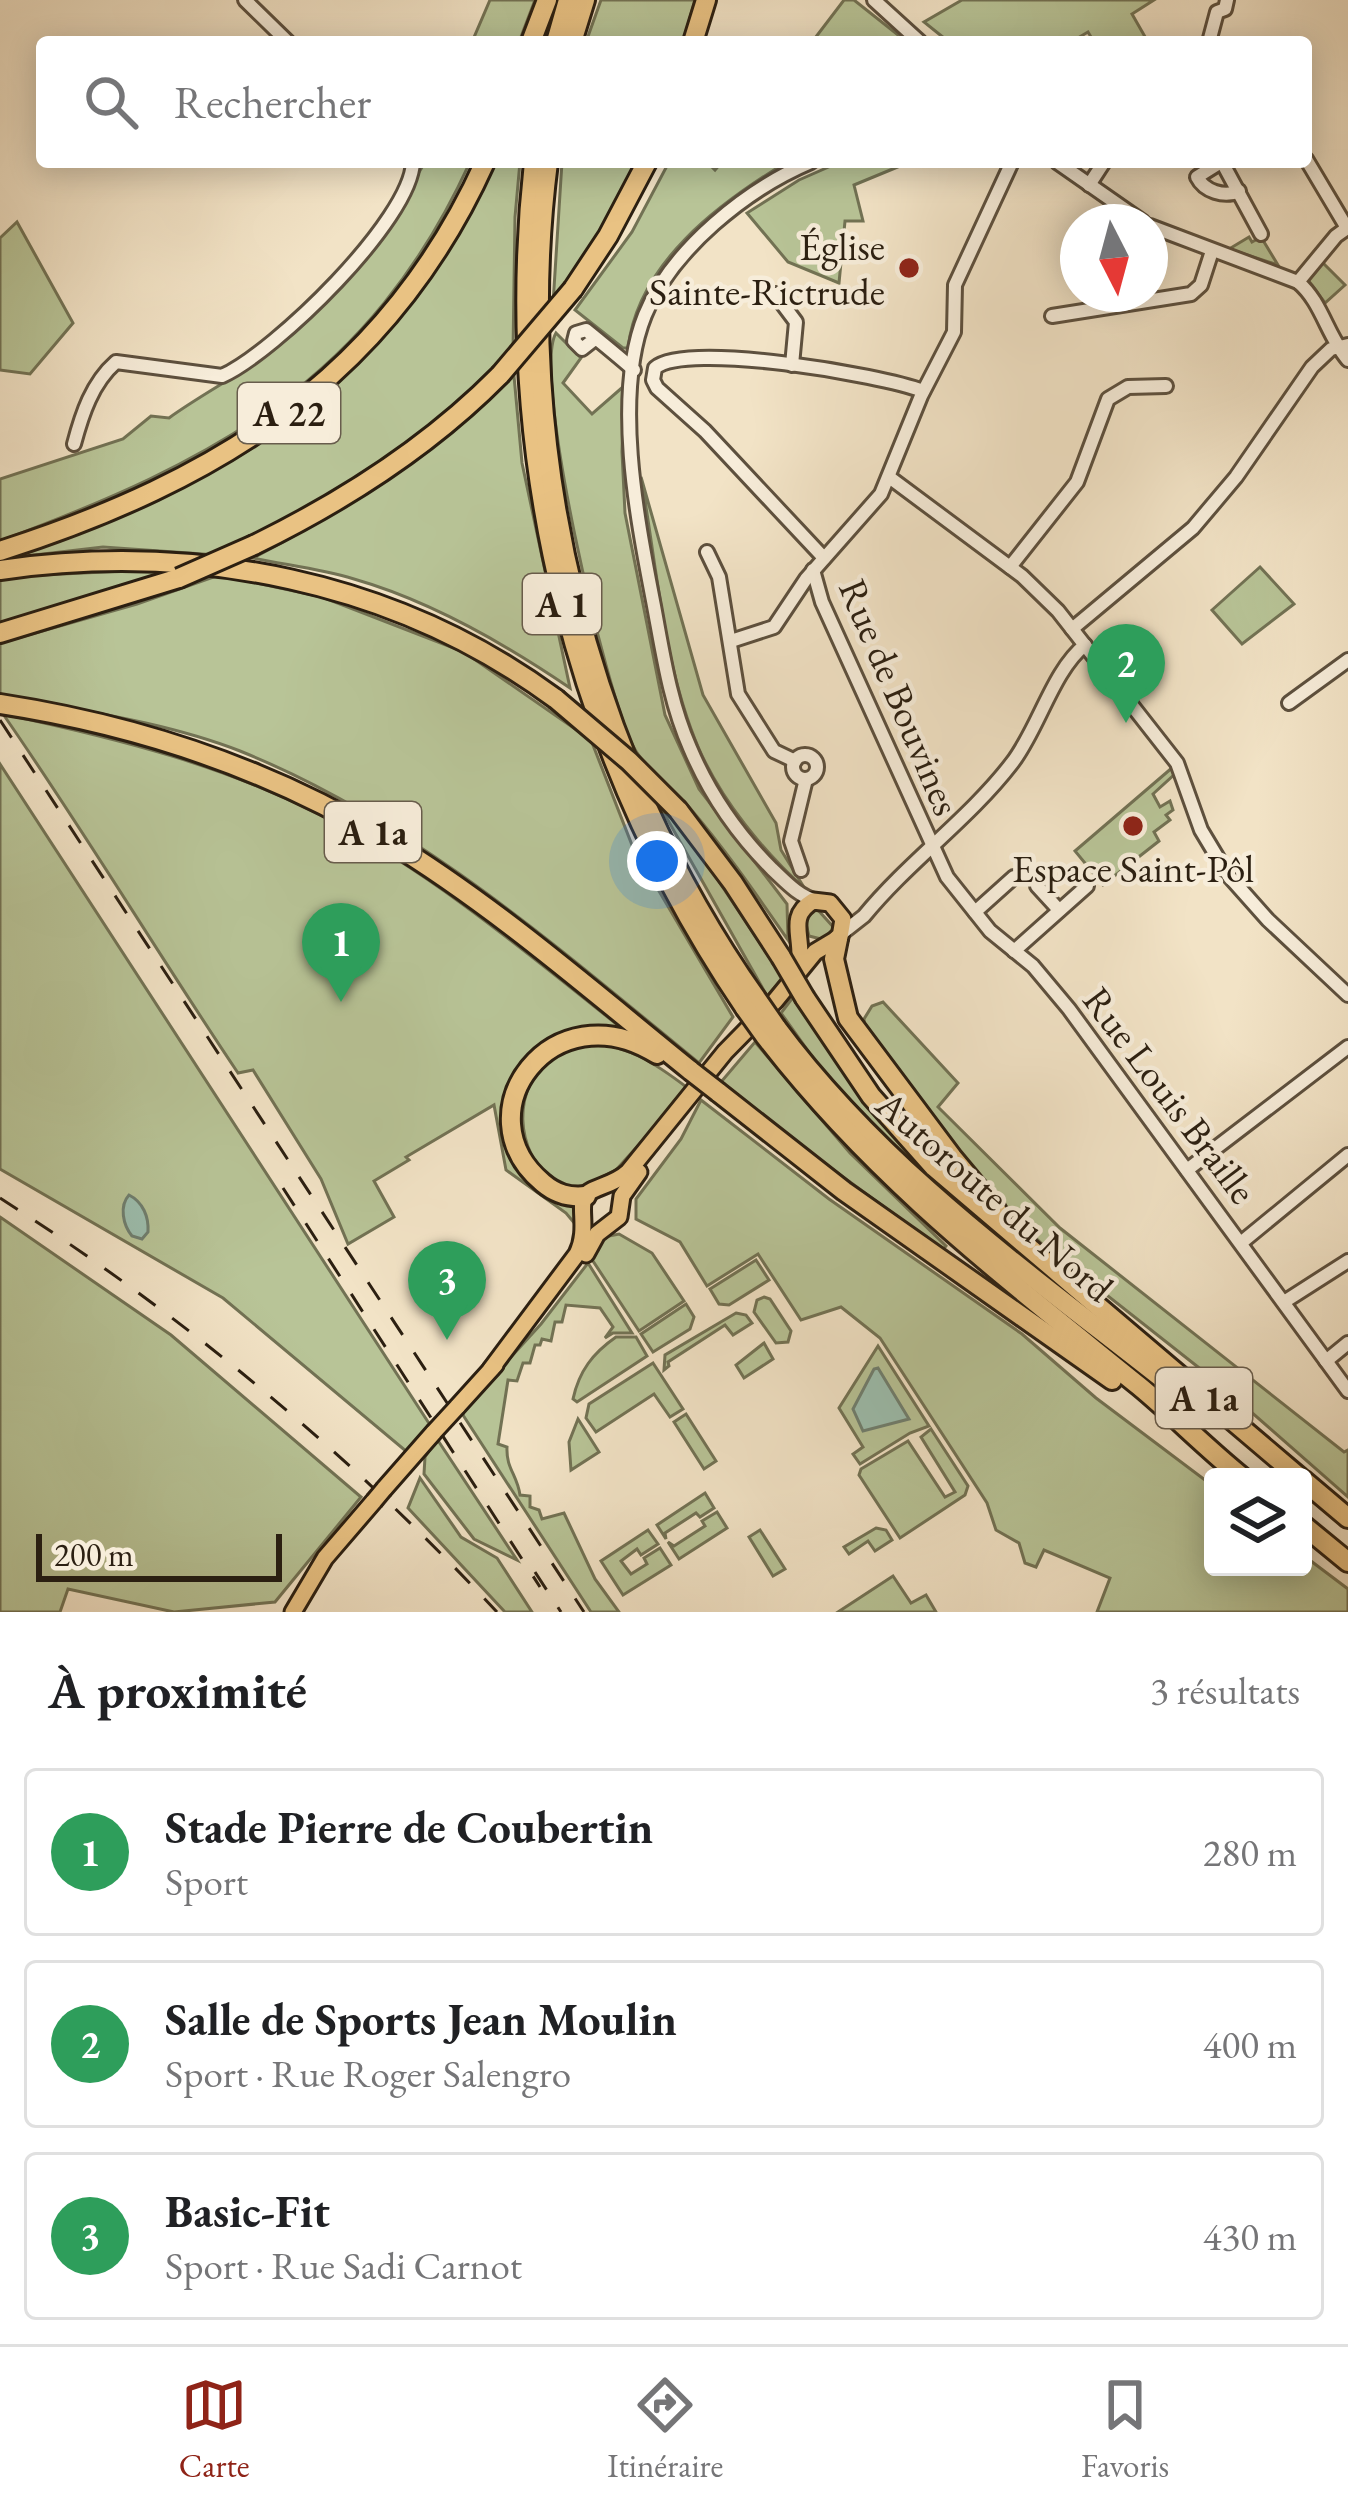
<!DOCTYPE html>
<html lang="fr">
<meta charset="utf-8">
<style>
:root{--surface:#fff;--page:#f6f6f6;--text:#202124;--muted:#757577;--line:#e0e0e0;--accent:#8f2418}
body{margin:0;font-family:"EB Garamond",serif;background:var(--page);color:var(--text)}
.controls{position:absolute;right:36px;bottom:36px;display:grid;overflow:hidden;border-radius:12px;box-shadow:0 6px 30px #0003}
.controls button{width:108px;height:108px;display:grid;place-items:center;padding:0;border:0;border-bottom:3px solid var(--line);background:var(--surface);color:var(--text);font:60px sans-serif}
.compass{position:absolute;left:1060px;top:204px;width:108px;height:108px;border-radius:50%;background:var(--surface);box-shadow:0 6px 30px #0003;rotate:174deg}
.scale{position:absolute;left:36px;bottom:30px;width:246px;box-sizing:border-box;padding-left:12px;border:6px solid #2b1f11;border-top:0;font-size:33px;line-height:42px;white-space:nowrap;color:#2b1f11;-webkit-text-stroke:9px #f7edda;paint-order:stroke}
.you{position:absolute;left:657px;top:861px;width:42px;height:42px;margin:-30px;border:9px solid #fff;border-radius:50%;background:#1a73e8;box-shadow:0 0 0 18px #1a73e833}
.badge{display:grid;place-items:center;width:78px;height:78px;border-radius:50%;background:var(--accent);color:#fff;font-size:39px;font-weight:700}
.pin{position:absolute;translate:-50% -99px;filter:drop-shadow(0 3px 6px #0008)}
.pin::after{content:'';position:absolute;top:63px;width:42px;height:36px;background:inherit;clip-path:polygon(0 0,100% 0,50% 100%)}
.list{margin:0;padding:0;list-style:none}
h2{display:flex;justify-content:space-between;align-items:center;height:156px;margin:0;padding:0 48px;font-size:51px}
h2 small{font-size:39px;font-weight:400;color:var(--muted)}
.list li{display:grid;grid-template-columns:78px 1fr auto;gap:36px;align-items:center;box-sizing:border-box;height:168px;margin:0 24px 24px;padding:0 24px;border:3px solid var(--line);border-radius:12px}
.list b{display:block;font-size:45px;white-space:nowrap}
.list p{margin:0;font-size:39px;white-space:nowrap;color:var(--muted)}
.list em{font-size:39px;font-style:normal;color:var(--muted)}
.icon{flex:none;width:66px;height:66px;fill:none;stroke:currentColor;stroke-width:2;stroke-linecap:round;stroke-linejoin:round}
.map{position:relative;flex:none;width:1348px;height:1612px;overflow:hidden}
.search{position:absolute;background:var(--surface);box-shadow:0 6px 30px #0003;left:36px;right:36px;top:36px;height:132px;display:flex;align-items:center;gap:30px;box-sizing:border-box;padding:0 42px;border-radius:12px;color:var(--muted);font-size:45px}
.sheet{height:732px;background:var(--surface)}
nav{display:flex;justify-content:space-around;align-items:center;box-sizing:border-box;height:168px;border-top:3px solid var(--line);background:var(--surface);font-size:33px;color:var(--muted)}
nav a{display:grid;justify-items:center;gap:6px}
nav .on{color:var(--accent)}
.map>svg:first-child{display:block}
.green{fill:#b8c497;stroke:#727254;stroke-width:3}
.water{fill:#9cbfaf;stroke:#6f7f70;stroke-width:3}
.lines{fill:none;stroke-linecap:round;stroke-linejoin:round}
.minor-casing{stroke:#5d503e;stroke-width:18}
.major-casing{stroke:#2b1f11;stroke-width:21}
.highway-casing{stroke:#2b1f11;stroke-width:24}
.minor{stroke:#f7edda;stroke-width:12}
.major{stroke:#e9c283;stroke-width:15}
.highway{stroke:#e9c283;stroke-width:18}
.rail{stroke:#2b1f11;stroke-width:3;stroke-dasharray:21 21;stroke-linecap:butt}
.major-bridge-casing{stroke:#2b1f11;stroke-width:21;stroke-linecap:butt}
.highway-bridge-casing{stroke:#2b1f11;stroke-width:24;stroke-linecap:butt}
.major-bridge{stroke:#e9c283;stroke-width:15}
.highway-bridge{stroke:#e9c283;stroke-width:18}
.poi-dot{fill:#8f2418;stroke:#f7edda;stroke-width:4.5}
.labels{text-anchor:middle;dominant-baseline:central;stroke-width:9;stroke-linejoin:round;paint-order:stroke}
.shield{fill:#f7edda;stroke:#685d4d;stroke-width:3}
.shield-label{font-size:36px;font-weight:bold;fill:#2b1f11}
.poi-label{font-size:39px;fill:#2b1f11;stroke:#f7edda;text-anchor:end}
.street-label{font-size:39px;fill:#2b1f11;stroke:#f7edda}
</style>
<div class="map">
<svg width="1348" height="1612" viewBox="0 0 1348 1612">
<rect width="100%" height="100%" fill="#f2e3c6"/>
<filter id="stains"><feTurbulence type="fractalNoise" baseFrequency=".00167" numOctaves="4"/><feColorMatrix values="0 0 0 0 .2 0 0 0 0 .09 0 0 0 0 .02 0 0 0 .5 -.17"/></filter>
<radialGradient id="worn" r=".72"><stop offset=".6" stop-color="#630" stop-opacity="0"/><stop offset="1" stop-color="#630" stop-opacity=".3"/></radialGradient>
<!-- green -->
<g class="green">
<path d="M490 0H535L519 42H472Z"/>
<path d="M601 0H695L683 42H586Z"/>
<path d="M844 0H854L907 42H812Z"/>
<path d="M962 0H1154L1132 14 1148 42H1094L1088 32 1071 42H966L944 38 924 22Z"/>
<path d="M425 162H470C370 381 215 461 0 541V479L123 439 151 416 169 418C205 392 246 372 279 345 341 296 386 231 425 162Z"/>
<path d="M494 162H520L515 217 513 352 471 395 410 444 332 495 217 555 103 547 0 559C75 531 151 504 221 466 347 398 432 287 494 162Z"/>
<path d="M562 162H637L607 221 553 304Z"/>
<path d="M669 162H707L715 170 722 162H787C719 203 638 263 628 348H623L575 310 632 232Z"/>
<path d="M840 162H899L900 166 854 185 863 221H845L839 283 788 262 747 213 799 180Z"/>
<path d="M17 222 73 323 30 374 0 370V238Z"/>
<path d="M1249 237 1252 242 1261 237 1278 265 1229 249Z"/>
<path d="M1322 262 1345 285 1325 303 1308 280Z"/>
<path d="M556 333 581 358 563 383 592 414 624 386 622 452 625 513 665 715 699 789 787 904 788 940C756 894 725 849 689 807 672 787 644 768 633 746 606 694 531 375 556 333Z"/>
<path d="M514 376 522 463 570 688C504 643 431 601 354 579 321 569 286 565 253 558 352 506 432 452 514 376Z"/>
<path d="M641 477 703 695 776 823 781 850 805 889C763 851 722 801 699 749 663 665 657 566 641 477Z"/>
<path d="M1260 567 1294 604 1242 644 1212 610Z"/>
<path d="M187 568 0 626V577Z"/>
<path d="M219 575 322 597 464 652 591 740 632 845 733 1017 699 1063C556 946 414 821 240 751 166 722 78 710 0 695V643L137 604Z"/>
<path d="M3 714C116 738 229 766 332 821 439 878 534 959 629 1034L608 1029 518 1075 513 1150C533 1167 584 1196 576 1225L566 1213 506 1170 494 1105 406 1157 409 1160 374 1181 394 1217 348 1244 321 1179 253 1070 238 1073C158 954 85 832 3 714Z"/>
<path d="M0 764 432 1428 407 1452 223 1298 0 1169Z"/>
<path d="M1173 767 1177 772 1153 794 1160 807 1170 801 1173 810 1166 815 1170 820 1154 832 1159 841 1103 885 1075 851Z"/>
<path d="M656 799 694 844 783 978 767 996Z"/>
<path d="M817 909 836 930 825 940 809 936 805 919Z"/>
<path d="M794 996 863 1097 912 1157 908 1163 821 1069 781 1013Z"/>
<path d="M883 1002 958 1083 938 1107 1060 1228 1344 1452 1348 1450V1497L1217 1382 1042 1244 1011 1214 971 1171 865 1030 864 1019 872 1006Z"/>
<path d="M755 1042 850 1153 946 1246 943 1250 787 1136 721 1082Z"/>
<path d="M582 1043C626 1043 655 1063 689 1089L616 1170 579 1188H565C517 1165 508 1095 548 1060 557 1053 571 1048 582 1043Z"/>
<path d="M701 1100 829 1199 1022 1334 1096 1398 1213 1486V1567H1303V1555L1348 1589V1612H1097L1110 1578 1044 1550 1036 1567 1025 1563 1019 1543 996 1530 987 1503 880 1338 841 1307 801 1320 758 1254 707 1286 680 1242 636 1219V1199L681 1139Z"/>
<path d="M0 1217 171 1335 361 1497 275 1602 174 1612 68 1589 60 1612H0Z"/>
<path d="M619 1234 652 1253 684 1301 639 1331 591 1258 604 1237Z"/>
<path d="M756 1260 769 1280 729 1305 719 1304 710 1289Z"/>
<path d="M588 1263 632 1333H613L605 1338 613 1327 600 1308 566 1305 562 1322H555L551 1341 542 1339 540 1345H535L530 1363H523L517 1381 508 1380 498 1444 507 1447C506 1469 517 1474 520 1495L530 1496V1507L539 1510 542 1519 564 1513 595 1579 619 1612H591L461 1412 541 1324Z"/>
<path d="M764 1297 770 1299 791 1331 788 1342 776 1343 754 1312 757 1300Z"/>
<path d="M686 1304 694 1317 690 1329 653 1352 641 1334Z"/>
<path d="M736 1313 746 1315 752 1323 733 1335 725 1325 668 1362 669 1366 664 1370 665 1355Z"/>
<path d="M616 1337H636L647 1356 577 1402 573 1399C579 1371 593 1353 616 1337Z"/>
<path d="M764 1343 773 1359 744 1378 736 1365Z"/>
<path d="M878 1346 929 1426 910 1433 860 1464 853 1454 863 1447 839 1408Z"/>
<path d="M653 1363 683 1409 670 1417 654 1394 596 1432 586 1418 589 1404Z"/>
<path d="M686 1414 716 1461 704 1469 674 1422Z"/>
<path d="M578 1419 599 1452 571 1470 569 1442Z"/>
<path d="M931 1429 968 1486 965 1495 900 1538 859 1475 861 1469 908 1441 945 1497 955 1492 921 1437Z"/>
<path d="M437 1439 517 1560 474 1539 424 1474 425 1457Z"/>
<path d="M420 1478 461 1537 497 1558 532 1612H505L408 1508Z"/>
<path d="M705 1493 714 1508 700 1517 696 1513 665 1533 666 1539 657 1525Z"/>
<path d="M717 1512 727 1528 679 1559 668 1542 674 1546 705 1526 702 1521Z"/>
<path d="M876 1528 886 1530 892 1540 875 1551 868 1541 849 1554 844 1547Z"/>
<path d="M648 1530 658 1544 641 1555 637 1549 621 1561 631 1574 647 1564 644 1558 660 1548 671 1565 623 1595 601 1561Z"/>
<path d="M760 1530 785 1569 773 1576 749 1537Z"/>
<path d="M893 1576 911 1603 926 1595 936 1612H838Z"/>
</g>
<!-- water -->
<g class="water">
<path d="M129 1195C143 1202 149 1217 148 1232L142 1239 132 1236C123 1225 119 1206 129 1195Z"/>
<path d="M878 1368 909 1419 863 1431 853 1409 874 1369Z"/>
</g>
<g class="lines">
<defs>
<g id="minor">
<path d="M245 0 288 42"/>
<path d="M874 0 920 42"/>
<path d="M1209 42 1217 12 1225 9 1227 0"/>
<path d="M811 162C747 189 672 249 645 315 612 396 638 523 654 606 663 654 670 703 690 748 709 793 737 834 772 869 786 882 797 895 816 901"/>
<path d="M1057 162 1143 222"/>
<path d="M1221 162 1197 177C1204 191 1224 198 1239 191"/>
<path d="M1222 162 1261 234"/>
<path d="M1089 185 1104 162"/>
<path d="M1150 226 1298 282C1322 302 1327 336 1348 360"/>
<path d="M1298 282 1336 236 1347 228 1306 159"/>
<path d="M775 294 796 322 792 365"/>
<path d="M1052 316 1191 294 1201 285 1212 251"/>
<path d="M596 338 582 349 574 341 576 333 586 330C602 343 618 356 634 370"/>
<path d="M74 444C82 414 92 383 116 362L222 376C275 352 411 220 413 162"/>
<path d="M889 477 1022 576 1058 611 1177 763 1201 830 1228 875 1268 920 1348 995"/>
<path d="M707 552 719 577 738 694 774 751 795 761"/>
<path d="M824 558 705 431 657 388 653 380 655 368C686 341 881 375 923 391"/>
<path d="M1010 567 1077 482 1108 399 1128 387 1166 386"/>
<path d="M813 570 822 602 947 877 990 931 1033 966 1069 1009 1348 1391"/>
<path d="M1072 629 1193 528 1236 477 1312 367 1331 349 1348 345"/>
<path d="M731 641 774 627 806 579 881 494 921 396 954 332 955 285 1012 162"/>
<path d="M1289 703 1348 660"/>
<circle cx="805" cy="767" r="12"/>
<path d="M801 870 791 841 806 779"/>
<path d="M1037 886 1059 910"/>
<path d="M975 912 1014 877"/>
<path d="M841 934 864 916C909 861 969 819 1012 763 1038 730 1053 670 1085 645"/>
<path d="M1014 951 1087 886"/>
<path d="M1187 1170 1348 1047"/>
<path d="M1242 1242 1348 1155"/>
<path d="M1284 1302 1348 1261"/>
<path d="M1326 1361 1348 1343"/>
</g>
<g id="major">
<path d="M586 1254 597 1234 619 1217 622 1196 639 1172"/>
<path d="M491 1369 577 1254C589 1230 578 1207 585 1196 591 1187 613 1186 628 1172L725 1052 775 1001 815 952 840 937 843 919 830 903 813 901C783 919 809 942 796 976"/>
<path d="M457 1407 495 1365"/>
<path d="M384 1489 434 1432"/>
<path d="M293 1612 325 1558 374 1501"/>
</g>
<g id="highway">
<path d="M531 42 547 0"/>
<path d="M556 42 568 0"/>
<path d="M572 42 585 0"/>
<path d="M693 42 706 0"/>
<path d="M534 162C501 461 576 759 745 1008"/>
<path d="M548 162C511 451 588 760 756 998"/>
<path d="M573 289 608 236 647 162"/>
<path d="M254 545C344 501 429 447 500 375"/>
<path d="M0 551C218 481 388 377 485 162"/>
<path d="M0 570C195 542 395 580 556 699"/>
<path d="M0 633 179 578"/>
<path d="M0 704C136 725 267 768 385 839 494 905 592 991 691 1071"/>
<path d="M678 810 733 883 781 957"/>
<path d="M838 939 834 959 848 1018 952 1157 997 1211"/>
<path d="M805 998 871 1096 934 1167 1299 1477"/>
<path d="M776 1027C882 1170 1026 1271 1164 1380"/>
<path d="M765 1036C875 1179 1001 1274 1139 1386 1174 1415 1206 1448 1242 1477"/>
<path d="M718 1092 844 1191 1112 1380"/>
<path d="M586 1196C569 1198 556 1194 543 1183 460 1114 552 988 657 1054"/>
<path d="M1303 1480 1348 1518"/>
<path d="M1303 1525 1348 1562"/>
</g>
</defs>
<!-- minor casing -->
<use href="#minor" class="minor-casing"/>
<!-- major casing -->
<use href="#major" class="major-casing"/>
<!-- highway casing -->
<use href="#highway" class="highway-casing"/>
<!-- minor -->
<use href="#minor" class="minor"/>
<!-- major -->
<use href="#major" class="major"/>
<!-- highway -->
<use href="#highway" class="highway"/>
<!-- rail -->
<g class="rail">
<path d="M0 720 584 1612"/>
<path d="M283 1188 540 1587"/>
<path d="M0 1198C183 1315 349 1453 497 1612"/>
<path d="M535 1572 561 1612"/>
</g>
<defs>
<g id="major-bridge">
<path d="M434 1432 457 1407"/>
<path d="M374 1501 384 1489"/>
</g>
<g id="highway-bridge">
<path d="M500 375 573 289"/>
<path d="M179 578 254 545"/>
<path d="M556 699 629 761 678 810"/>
<path d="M781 957 805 998"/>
<path d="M756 998 776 1027"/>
<path d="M745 1008 765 1036"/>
<path d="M691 1071 718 1092"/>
</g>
</defs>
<!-- major-bridge casing -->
<use href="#major-bridge" class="major-bridge-casing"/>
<!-- highway-bridge casing -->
<use href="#highway-bridge" class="highway-bridge-casing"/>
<!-- major-bridge -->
<use href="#major-bridge" class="major-bridge"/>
<!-- highway-bridge -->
<use href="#highway-bridge" class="highway-bridge"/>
</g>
<!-- markers -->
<g class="poi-dot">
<circle cx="909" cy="268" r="12"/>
<circle cx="1133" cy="826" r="12"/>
</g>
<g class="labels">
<!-- shield labels -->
<g class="shield">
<rect x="238" y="383" width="102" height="60" rx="9"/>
<rect x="523" y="574" width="78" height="60" rx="9"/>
<rect x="325" y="802" width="96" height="60" rx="9"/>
<rect x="1156" y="1368" width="96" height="60" rx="9"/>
</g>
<g class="shield-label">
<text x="289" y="413">A 22</text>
<text x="562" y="604">A 1</text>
<text x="373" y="832">A 1a</text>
<text x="1204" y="1398">A 1a</text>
</g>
<!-- poi labels -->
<g class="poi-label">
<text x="885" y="246">Église<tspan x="885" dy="45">Sainte-Rictrude</tspan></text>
<text x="1133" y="868" text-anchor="middle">Espace Saint-Pôl</text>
</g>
<!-- street labels -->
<g class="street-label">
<text transform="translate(900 697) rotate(67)">Rue de Bouvines</text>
<text transform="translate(1170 1095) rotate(53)">Rue Louis Braille</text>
<text transform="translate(995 1196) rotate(41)">Autoroute du Nord</text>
</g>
</g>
<rect width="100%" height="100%" filter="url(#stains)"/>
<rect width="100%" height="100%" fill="url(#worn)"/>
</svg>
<div class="controls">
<button><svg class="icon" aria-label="layers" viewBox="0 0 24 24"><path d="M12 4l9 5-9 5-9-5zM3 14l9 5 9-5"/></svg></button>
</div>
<svg class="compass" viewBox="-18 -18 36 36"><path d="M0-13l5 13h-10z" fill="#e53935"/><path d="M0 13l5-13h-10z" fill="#757577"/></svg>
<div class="scale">200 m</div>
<div class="you"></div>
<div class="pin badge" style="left:341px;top:1002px;background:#2e9e5b">1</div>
<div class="pin badge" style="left:1126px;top:723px;background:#2e9e5b">2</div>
<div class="pin badge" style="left:447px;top:1340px;background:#2e9e5b">3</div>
<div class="search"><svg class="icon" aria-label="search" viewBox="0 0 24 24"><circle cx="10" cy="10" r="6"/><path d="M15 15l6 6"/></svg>Rechercher</div>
</div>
<section class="sheet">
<h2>À proximité<small>3 résultats</small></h2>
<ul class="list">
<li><span class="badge" style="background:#2e9e5b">1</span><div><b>Stade Pierre de Coubertin</b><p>Sport</p></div><em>280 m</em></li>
<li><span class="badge" style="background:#2e9e5b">2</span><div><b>Salle de Sports Jean Moulin</b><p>Sport · Rue Roger Salengro</p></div><em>400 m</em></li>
<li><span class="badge" style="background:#2e9e5b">3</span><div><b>Basic-Fit</b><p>Sport · Rue Sadi Carnot</p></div><em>430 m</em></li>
</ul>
</section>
<nav>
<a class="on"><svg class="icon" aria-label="map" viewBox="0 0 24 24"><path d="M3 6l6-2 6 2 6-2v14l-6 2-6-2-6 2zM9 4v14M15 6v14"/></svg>Carte</a>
<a><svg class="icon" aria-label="directions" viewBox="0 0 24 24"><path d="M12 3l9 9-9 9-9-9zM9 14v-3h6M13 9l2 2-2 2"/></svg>Itinéraire</a>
<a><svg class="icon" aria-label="saved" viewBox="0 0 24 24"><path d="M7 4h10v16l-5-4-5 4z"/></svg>Favoris</a>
</nav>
